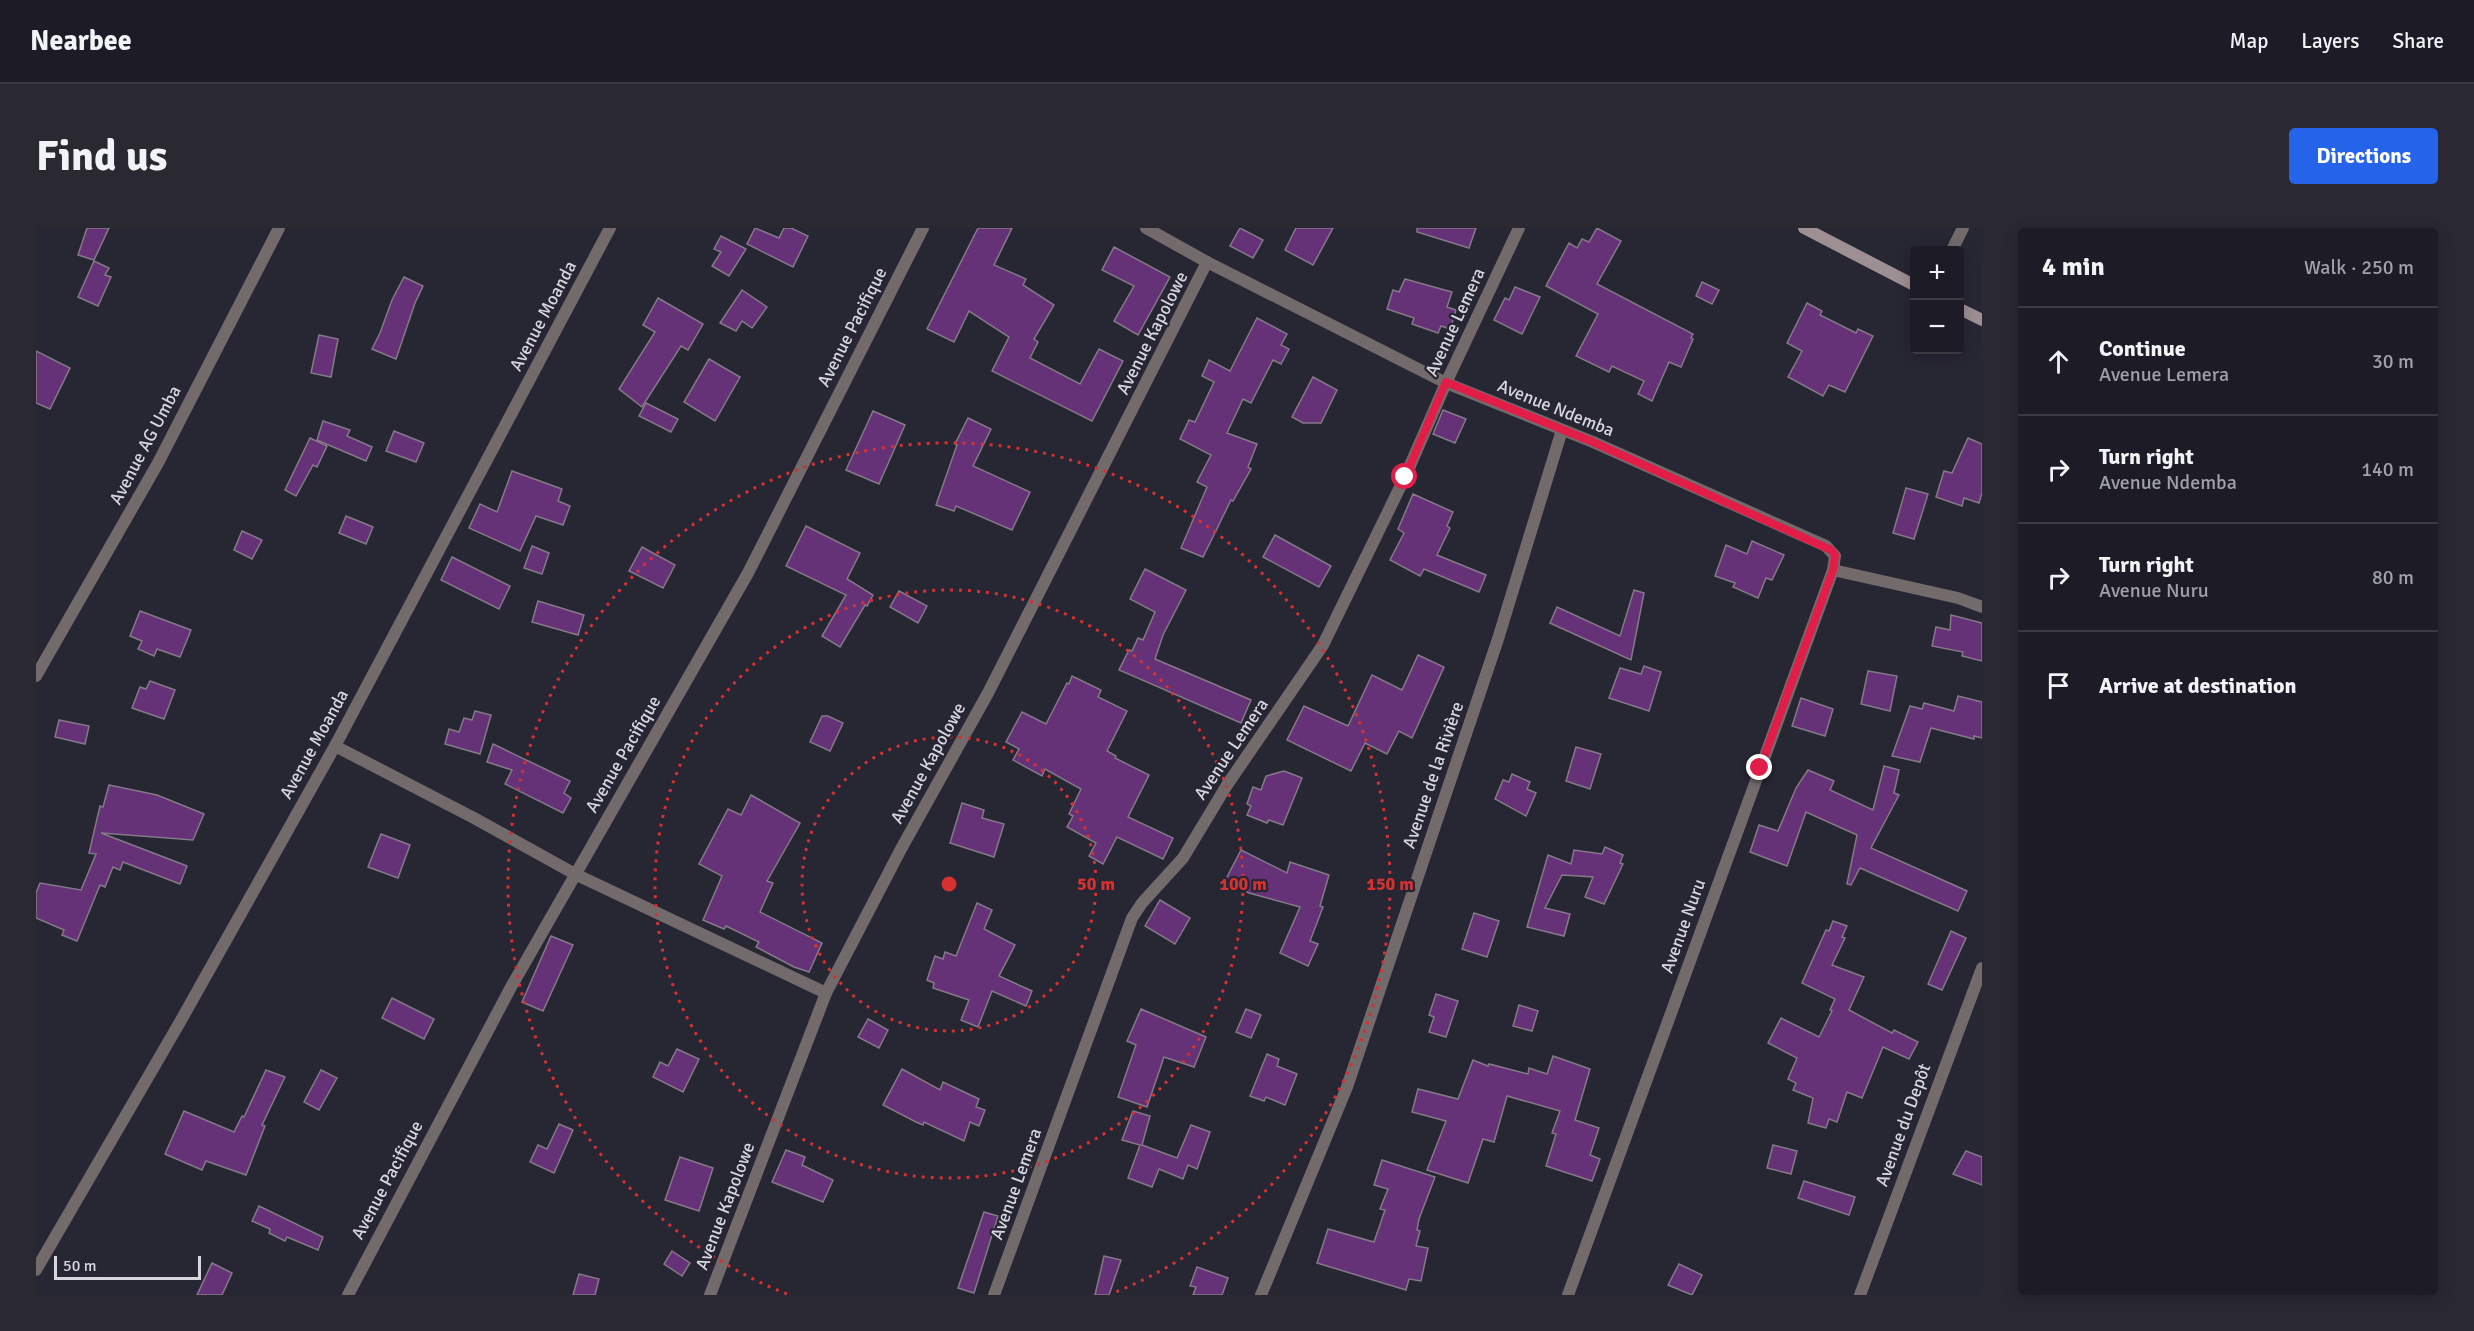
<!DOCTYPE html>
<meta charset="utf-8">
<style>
:root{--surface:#1d1c26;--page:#2a2932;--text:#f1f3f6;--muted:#a0a1a7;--line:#3b3a43;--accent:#2563eb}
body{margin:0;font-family:Signika,sans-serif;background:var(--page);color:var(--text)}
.controls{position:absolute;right:18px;top:18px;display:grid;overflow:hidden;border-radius:6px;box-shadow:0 3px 15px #0003}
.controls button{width:54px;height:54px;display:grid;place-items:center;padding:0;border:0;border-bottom:2px solid var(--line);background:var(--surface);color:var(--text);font:30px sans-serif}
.scale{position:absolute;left:18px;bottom:15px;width:147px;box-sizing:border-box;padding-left:6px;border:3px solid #d7d6df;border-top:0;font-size:16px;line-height:21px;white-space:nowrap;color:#d7d6df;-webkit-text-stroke:4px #272633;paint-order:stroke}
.stop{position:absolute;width:18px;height:18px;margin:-14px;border:4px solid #e11d48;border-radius:50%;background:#fff}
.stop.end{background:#e11d48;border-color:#fff;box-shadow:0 2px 6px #0008}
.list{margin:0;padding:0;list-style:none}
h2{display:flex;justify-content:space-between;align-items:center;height:78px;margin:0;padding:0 24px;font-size:26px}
h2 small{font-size:20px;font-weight:400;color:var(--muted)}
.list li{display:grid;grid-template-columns:39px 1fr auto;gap:18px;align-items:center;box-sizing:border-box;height:108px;padding:0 24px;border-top:2px solid var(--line)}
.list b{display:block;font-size:22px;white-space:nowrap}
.list p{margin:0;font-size:20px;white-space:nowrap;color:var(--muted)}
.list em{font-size:20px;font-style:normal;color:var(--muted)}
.icon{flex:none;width:33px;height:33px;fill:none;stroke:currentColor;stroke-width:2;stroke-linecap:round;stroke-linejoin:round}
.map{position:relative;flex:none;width:1946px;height:1067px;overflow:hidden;border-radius:6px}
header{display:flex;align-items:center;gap:36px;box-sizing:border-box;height:84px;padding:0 30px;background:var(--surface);border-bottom:2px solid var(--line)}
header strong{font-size:28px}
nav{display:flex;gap:33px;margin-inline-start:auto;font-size:21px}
.intro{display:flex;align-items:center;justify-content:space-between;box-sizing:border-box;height:144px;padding:0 36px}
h1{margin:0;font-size:42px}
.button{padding:15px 27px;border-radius:6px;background:var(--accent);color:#fff;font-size:21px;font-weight:700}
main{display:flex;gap:36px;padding:0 36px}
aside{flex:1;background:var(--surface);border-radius:6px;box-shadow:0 3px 15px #0003}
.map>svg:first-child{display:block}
.building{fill:#663277;stroke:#847988;stroke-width:1.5}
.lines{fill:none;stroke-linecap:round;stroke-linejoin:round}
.street{stroke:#736a6c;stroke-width:12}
.secondary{stroke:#9e9092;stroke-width:12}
.route{stroke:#e11d48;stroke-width:8}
.ring{fill:none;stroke:#d63131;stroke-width:3;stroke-dasharray:3 6}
.labels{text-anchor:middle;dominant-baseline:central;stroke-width:4.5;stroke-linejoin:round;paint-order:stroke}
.street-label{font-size:18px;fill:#d7d6df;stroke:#272633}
.centre{fill:#d63131;stroke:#272633;stroke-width:3}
.ring-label{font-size:18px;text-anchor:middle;font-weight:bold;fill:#d63131;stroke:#272633;stroke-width:4.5;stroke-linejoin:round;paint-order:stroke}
</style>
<header>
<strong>Nearbee</strong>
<nav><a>Map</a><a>Layers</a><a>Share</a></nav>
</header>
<div class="intro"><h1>Find us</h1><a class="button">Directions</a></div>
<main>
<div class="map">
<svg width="1946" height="1067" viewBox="0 0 1946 1067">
<rect width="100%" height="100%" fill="#272633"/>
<!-- building -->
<g class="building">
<path d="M51 0H73L58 32 42 27Z"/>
<path d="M719 0 743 10 748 0H755L772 8 757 39 711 16Z"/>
<path d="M942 0H976L958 37 990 51 987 57 1018 77 998 111 1002 114 994 130 1044 156 1063 121 1087 133 1056 193 956 143 973 109 933 83 918 114 891 101Z"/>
<path d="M1204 0 1227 12 1217 30 1194 18Z"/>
<path d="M1260 0H1297L1277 37 1249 22Z"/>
<path d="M1381 0H1440L1433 20 1381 4Z"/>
<path d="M1561 0 1585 13 1561 56 1657 106 1655 110 1657 111 1645 139 1633 134 1616 173 1602 166 1608 153 1576 138 1573 144 1540 128 1562 86 1510 58 1533 15 1541 20 1546 11 1553 14Z"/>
<path d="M685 8 710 21 693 48 676 38 685 24 678 21Z"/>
<path d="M1078 19 1134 49 1102 107 1078 93 1098 58 1066 42Z"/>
<path d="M58 33 73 40 69 47 75 49 62 78 42 69Z"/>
<path d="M368 49 387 58 379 75 360 131 336 121 344 105 356 72Z"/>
<path d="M1369 51 1416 64 1411 79 1420 82 1414 101 1405 98 1402 105 1376 96 1378 90 1351 81 1357 62 1363 64Z"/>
<path d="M1666 54 1683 62 1676 76 1660 68Z"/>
<path d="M1479 59 1504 69 1486 106 1458 92 1469 70 1473 72Z"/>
<path d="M706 62 731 79 716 100 706 93 700 103 684 95Z"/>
<path d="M622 70 667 96 652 122 645 118 606 179 583 161 619 104 607 97Z"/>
<path d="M1771 75 1786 83 1784 87 1820 105 1822 101 1837 108 1809 164 1793 157 1787 168 1752 149 1766 123 1751 115Z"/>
<path d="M1221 90 1251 106 1245 117 1253 121 1245 136 1237 132 1215 175 1207 171 1191 205 1221 216 1212 239 1215 241 1197 273 1195 272 1167 329 1145 320 1171 259 1161 254 1175 227 1144 211 1153 192 1159 194 1178 154 1166 148 1173 132 1194 143Z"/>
<path d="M283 107 302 111 295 149 275 145Z"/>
<path d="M0 123 34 140 14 181 0 175Z"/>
<path d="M673 131 704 149 679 193 648 174Z"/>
<path d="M1277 149 1301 162 1285 195H1267L1256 189Z"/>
<path d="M610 175 642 191 635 204 603 188Z"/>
<path d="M1407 182 1430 191 1419 215 1397 206Z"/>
<path d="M837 183 869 197 843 256 810 242Z"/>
<path d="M932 190 955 201 937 238 994 264 976 302 920 278 918 283 900 277 921 217 919 216Z"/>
<path d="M287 193 314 202 311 208 336 219 330 233 281 212Z"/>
<path d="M358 203 388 215 380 234 350 223Z"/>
<path d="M274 210 291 218 281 239 277 237 260 268 249 262Z"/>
<path d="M1932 210 1946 216V265L1943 275 1928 270 1926 278 1900 269 1908 243 1916 245Z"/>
<path d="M476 243 526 261 522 273 534 278 527 297 500 288 484 323 433 300 444 276 461 284Z"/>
<path d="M1870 260 1892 266 1878 311 1857 305Z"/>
<path d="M1377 266 1417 284 1411 298 1414 300 1401 327 1450 347 1443 364 1388 341 1384 348 1354 332 1368 305 1362 301Z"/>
<path d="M310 288 337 299 330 316 303 305Z"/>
<path d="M770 298 824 325 811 351 837 367 831 378 829 377 804 419 786 408 810 367 750 338Z"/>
<path d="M206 303 226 312 216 331 198 322Z"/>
<path d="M1239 307 1295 338 1283 359 1227 329Z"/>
<path d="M1716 313 1748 327 1736 352 1730 350 1722 370 1697 359 1699 355 1679 348 1690 317 1711 326Z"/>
<path d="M496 318 513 325 506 346 488 340Z"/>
<path d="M606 319 639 337 627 360 593 343Z"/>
<path d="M416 329 474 358 463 381 405 352Z"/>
<path d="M1109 341 1150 362 1127 407 1119 431 1215 472 1205 495 1083 442 1093 422 1096 423 1102 410 1107 412 1119 384 1094 371Z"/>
<path d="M1598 362 1608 365 1595 432 1514 395 1521 379 1584 408Z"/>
<path d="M863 363 891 378 882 395 854 379Z"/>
<path d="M502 373 548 387 542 407 496 394Z"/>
<path d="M104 383 155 402 144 429 121 421 118 428 102 421 106 413 94 408Z"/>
<path d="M1915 387 1946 395V433L1926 428 1927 424 1896 418 1900 399 1914 402Z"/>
<path d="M1382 427 1408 439 1376 510 1363 503 1351 526 1329 515 1315 543 1251 512 1268 478 1312 498 1336 447 1366 462Z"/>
<path d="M1608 438 1625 444 1613 483 1573 470 1584 440 1605 446Z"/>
<path d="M1832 443 1861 448 1854 483 1825 476Z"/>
<path d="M1036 448 1065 462 1062 469 1091 483 1071 523 1080 528 1079 530 1113 547 1092 589 1137 610 1127 631 1081 609 1067 636 1053 628 1060 615 1031 599 1037 588 1033 586 1045 561 1009 541 1006 548 977 532 983 521 970 514 986 484 1010 496 1031 455 1033 456Z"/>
<path d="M114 453 139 462 128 491 96 480 104 459 110 461Z"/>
<path d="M1922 468 1946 474V510L1938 508V511L1895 500 1884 534 1856 528 1874 478 1886 481 1888 475 1918 483Z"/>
<path d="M1765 470 1797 481 1789 508 1756 498Z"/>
<path d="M439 483 455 487 444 526 409 516 413 501 423 504 428 490 436 492Z"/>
<path d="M786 488H792L807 495 794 523 774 514Z"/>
<path d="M23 492 53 498 49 516 19 509Z"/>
<path d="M457 516 534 553 528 565 535 570 527 585 469 556 476 542 451 534Z"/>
<path d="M1540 519 1565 526 1554 561 1530 553Z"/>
<path d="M1848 538 1863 542 1858 565 1863 567 1835 620 1931 663 1922 683 1824 640 1815 657 1811 656 1821 607 1770 584 1751 638 1714 624 1723 597 1742 603 1760 560 1772 542 1798 553 1794 562 1837 582Z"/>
<path d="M1248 543 1266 550 1247 597 1233 592 1231 595 1211 587 1215 578 1211 576 1217 559 1225 562 1230 548Z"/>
<path d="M1476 546 1494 554 1491 561 1500 565 1490 588 1459 571 1467 552 1473 554Z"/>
<path d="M73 557 121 567 168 586 157 612 65 605 151 638 144 656 87 634 84 642 77 639 69 659 64 657 41 713 26 707 28 702 0 690V665L4 655 45 662 60 626 53 625 64 578 67 579Z"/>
<path d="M715 567 764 595 731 653 737 655 724 684 786 715 773 744 758 739 720 719 723 714 690 698 688 701 667 692 686 648 663 636 692 581 705 587Z"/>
<path d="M926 575 948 582 946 590 968 596 958 629 914 615Z"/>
<path d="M345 606 374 617 362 650 332 639Z"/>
<path d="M1569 619 1587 627 1584 635 1587 636 1568 676 1549 669 1557 649 1526 647 1509 680 1534 686 1528 708 1491 699 1512 627 1535 636 1538 622 1566 626Z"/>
<path d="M1205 622 1251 645 1254 634 1293 647 1284 678 1287 679 1274 713 1282 716 1272 738 1244 725 1264 679 1213 665 1189 653Z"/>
<path d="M1124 672 1154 690 1139 716 1109 698Z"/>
<path d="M941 675 956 682 948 701 979 717 963 748 996 763 990 778 956 763 942 799 925 792 933 772 897 760 898 755 891 752 899 728 907 731 909 724 920 728Z"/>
<path d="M1438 685 1463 693 1451 729 1426 721Z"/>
<path d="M1797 693 1811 698 1806 709 1809 710 1796 737 1828 749 1813 782 1856 805 1858 802 1882 814 1873 831 1847 819 1826 870 1811 864 1801 894 1793 891 1790 900 1772 895 1777 870 1757 862 1760 855 1752 851 1761 830 1732 815 1745 790 1783 809 1796 783 1794 782 1799 771 1766 755 1790 702 1793 703Z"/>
<path d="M1915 703 1930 710 1906 762 1892 756Z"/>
<path d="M515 708 537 717 507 783 486 774Z"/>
<path d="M1400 766 1422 773 1410 809 1393 804 1398 789 1393 787Z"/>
<path d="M356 770 398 791 388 811 346 790Z"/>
<path d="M1483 777 1502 783 1496 803 1477 798Z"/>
<path d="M1105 781 1170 809 1158 839 1128 829 1111 879 1082 869 1100 817 1091 813Z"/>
<path d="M1210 781 1225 787 1215 810 1200 804Z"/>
<path d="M832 791 852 802 843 820 822 809Z"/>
<path d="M641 821 663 831 647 864 617 849 624 834 632 838Z"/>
<path d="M1231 826 1243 831 1241 838 1261 846 1249 877 1230 869 1228 873 1214 868Z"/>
<path d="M1517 828 1554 841 1539 892 1563 900 1554 927 1564 931 1556 953 1510 938 1520 906 1516 905 1524 883 1471 868 1458 914 1447 911 1432 955 1391 942 1410 893 1376 884 1382 861 1422 871 1437 832 1452 838 1453 836 1492 846 1493 840 1511 846Z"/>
<path d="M866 841 904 862 907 854 943 871 940 879 949 882 943 898 934 894 928 913 888 894 887 897 880 894 847 877Z"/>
<path d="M230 842 249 849 226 897 229 898 210 947 170 933 166 942 129 926 148 883 198 904 206 888 208 889Z"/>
<path d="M285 842 301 850 283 882 268 874Z"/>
<path d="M1097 883 1114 888 1106 917 1141 930 1155 897 1174 904 1161 941 1152 937 1147 951 1123 941 1116 959 1092 950 1104 917 1086 912Z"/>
<path d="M523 896 537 902 518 945 494 934 502 917 511 921Z"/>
<path d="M1737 917 1761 923 1755 946 1731 940Z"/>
<path d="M750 922 769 929 766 937 797 952 787 974 736 954Z"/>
<path d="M1930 923 1946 929V957L1917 946Z"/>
<path d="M644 929 677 940 663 983 629 972Z"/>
<path d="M1346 932 1399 949 1383 991 1381 1002 1384 1003 1380 1018 1392 1020 1385 1053 1373 1051 1370 1062 1281 1035 1292 1001 1338 1014 1349 982 1344 981 1352 961 1338 957Z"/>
<path d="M1768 953 1819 969 1813 987 1762 970Z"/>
<path d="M223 978 287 1009 282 1022 251 1009 249 1013 233 1005 234 1001 216 993Z"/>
<path d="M948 984 962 988 938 1065 922 1060Z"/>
<path d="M636 1023 654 1035 646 1048 628 1036Z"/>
<path d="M1068 1028 1085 1032 1073 1067H1059Z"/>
<path d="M176 1035 196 1045 186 1067H161Z"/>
<path d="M1643 1036 1666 1047 1656 1067 1632 1057Z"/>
<path d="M1161 1039 1192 1050 1186 1067H1157L1160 1059 1154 1058Z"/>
<path d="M543 1046 563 1051 559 1067H537Z"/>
</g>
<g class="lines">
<!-- street -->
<g class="street">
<path d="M1110 0 1171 34 1410 155 1557 214 1790 318 1799 328 1797 342 1532 1067"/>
<path d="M1916 22 1927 0"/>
<path d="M1797 342 1922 370 1946 379"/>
<path d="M0 448 122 235 243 0"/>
<path d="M299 518 438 590 539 646 790 765"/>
<path d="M0 1042 144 794 299 518 574 0"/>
<path d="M312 1067 475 759 712 345 887 0"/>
<path d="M674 1067 790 765 865 621 952 465 1171 34"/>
<path d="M958 1067 1096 690 1106 675 1147 630 1191 557 1287 417 1369 249 1410 155 1483 0"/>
<path d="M1225 1067 1311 859 1462 411 1526 202"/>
<path d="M1824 1067 1946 740"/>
</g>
<!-- secondary -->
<g class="secondary">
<path d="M1768 0 1878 57"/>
<path d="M1924 81 1946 92"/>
</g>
</g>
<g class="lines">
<!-- route -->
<path class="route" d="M1369 249 1410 154 1557 214 1795 322 1799 327 1797 342 1724 540"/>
</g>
<!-- distance rings -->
<g class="ring">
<circle cx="913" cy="656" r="147"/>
<circle cx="913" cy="656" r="294"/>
<path d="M751 1066A441 441 0 1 1 1075 1066"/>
</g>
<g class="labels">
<!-- street labels -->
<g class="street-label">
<text transform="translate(507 88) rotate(-62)">Avenue Moanda</text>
<text transform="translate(1419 94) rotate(-65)">Avenue Lemera</text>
<text transform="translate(816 99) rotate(-63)">Avenue Pacifique</text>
<text transform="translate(1116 105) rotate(-63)">Avenue Kapolowe</text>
<text transform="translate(1520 180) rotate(22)">Avenue Ndemba</text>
<text transform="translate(109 217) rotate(-62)">Avenue AG Umba</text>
<text transform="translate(278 516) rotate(-61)">Avenue Moanda</text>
<text transform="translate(1195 521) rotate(-56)">Avenue Lemera</text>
<text transform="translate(587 526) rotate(-60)">Avenue Pacifique</text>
<text transform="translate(892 535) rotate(-61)">Avenue Kapolowe</text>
<text transform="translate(1397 547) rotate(-71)">Avenue de la Rivière</text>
<text transform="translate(1647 698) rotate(-70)">Avenue Nuru</text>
<text transform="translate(1867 897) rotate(-70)">Avenue du Depôt</text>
<text transform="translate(351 952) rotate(-62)">Avenue Pacifique</text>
<text transform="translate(980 956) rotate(-70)">Avenue Lemera</text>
<text transform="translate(689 978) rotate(-69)">Avenue Kapolowe</text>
</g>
</g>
<circle cx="913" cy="656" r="9" class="centre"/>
<g class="ring-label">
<text x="1060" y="662">50 m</text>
<text x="1207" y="662">100 m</text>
<text x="1354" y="662">150 m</text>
</g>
</svg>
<div class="controls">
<button>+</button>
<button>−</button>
</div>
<div class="scale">50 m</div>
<div class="stop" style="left:1369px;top:249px"></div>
<div class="stop end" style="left:1724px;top:540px"></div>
</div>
<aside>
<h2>4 min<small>Walk · 250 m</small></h2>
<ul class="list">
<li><svg class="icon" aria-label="ahead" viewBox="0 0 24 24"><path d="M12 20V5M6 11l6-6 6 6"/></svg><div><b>Continue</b><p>Avenue Lemera</p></div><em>30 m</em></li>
<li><svg class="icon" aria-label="right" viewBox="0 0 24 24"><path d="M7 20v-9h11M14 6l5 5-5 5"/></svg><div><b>Turn right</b><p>Avenue Ndemba</p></div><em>140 m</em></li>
<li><svg class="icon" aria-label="right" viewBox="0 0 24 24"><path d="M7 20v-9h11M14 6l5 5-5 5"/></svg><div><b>Turn right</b><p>Avenue Nuru</p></div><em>80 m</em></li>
<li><svg class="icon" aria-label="arrive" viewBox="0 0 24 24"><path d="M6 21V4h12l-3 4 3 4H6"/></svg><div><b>Arrive at destination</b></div></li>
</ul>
</aside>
</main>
